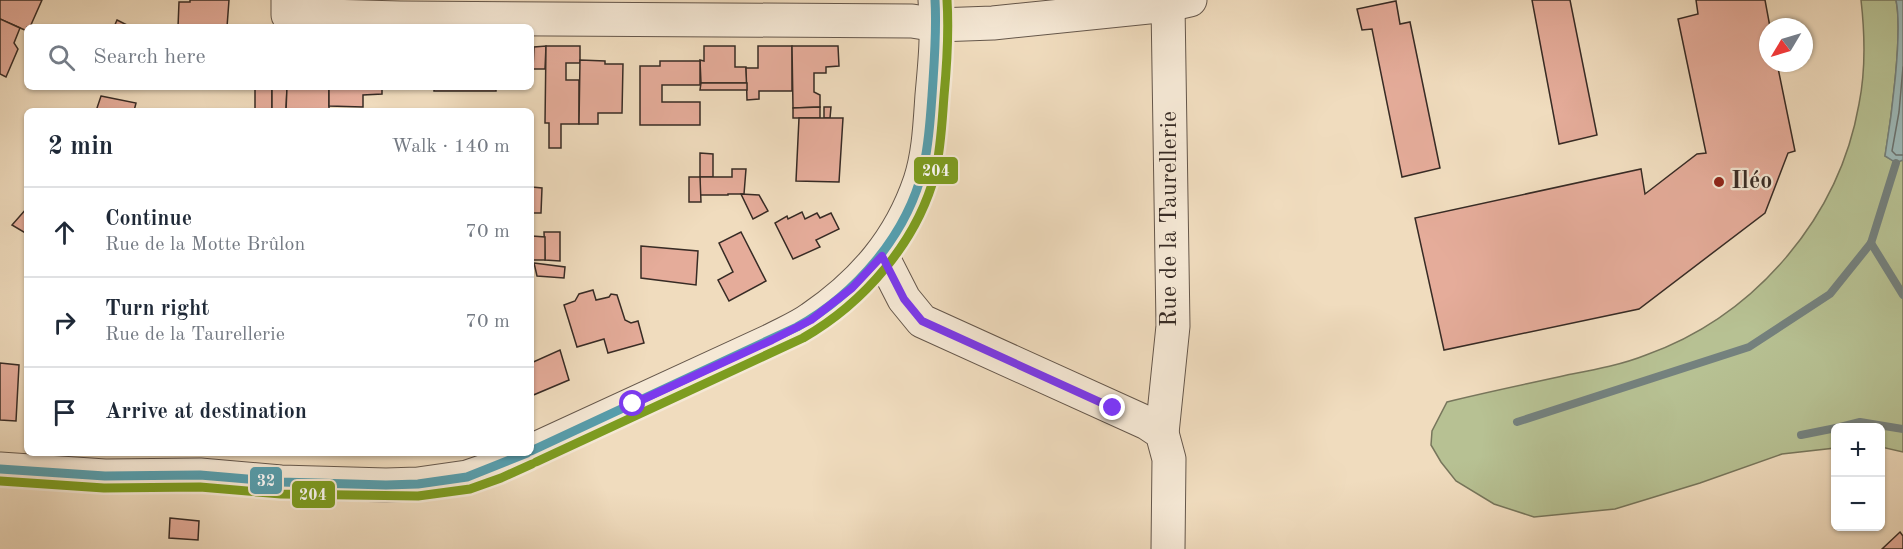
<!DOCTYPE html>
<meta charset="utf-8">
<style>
:root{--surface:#fff;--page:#f6f6f7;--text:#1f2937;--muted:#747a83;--line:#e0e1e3}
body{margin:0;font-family:"Old Standard TT",serif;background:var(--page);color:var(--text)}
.controls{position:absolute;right:18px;bottom:18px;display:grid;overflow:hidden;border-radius:9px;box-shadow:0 2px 4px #0004}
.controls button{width:54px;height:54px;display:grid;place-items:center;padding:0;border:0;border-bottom:2px solid var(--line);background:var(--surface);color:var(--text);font:30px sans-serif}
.compass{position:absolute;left:1759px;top:18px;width:54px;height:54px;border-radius:50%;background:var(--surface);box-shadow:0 2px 4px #0004;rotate:232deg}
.stop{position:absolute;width:18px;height:18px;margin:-14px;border:4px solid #7c3aed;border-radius:50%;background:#fff}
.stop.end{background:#7c3aed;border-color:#fff;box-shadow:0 2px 6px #0008}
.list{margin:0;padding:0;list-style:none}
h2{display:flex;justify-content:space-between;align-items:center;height:78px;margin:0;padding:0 24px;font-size:26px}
h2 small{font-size:20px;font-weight:400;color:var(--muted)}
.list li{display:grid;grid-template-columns:39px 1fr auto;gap:18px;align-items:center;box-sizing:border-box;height:90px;padding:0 24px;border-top:2px solid var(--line)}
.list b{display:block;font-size:22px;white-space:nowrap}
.list p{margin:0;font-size:20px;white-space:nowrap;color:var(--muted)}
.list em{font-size:20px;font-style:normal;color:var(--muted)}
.icon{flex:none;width:33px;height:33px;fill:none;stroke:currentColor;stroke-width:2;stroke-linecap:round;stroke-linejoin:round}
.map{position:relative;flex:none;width:1903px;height:549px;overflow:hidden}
.search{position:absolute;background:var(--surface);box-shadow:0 2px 4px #0004;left:24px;top:24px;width:510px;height:66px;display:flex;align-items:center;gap:15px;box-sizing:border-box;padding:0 21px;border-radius:9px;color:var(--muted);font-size:22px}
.panel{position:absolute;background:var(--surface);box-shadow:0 2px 4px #0004;left:24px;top:108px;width:510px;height:348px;border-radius:9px}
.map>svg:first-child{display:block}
.green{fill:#b7c193;stroke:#77765c;stroke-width:1.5}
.water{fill:#9dbaba;stroke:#74817e;stroke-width:1.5}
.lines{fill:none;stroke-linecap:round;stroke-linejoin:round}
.shore{stroke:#6a7270;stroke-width:1.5}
.stream{stroke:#74817e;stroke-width:8}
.building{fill:#e5ac9a;stroke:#372b25;stroke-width:1.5}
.minor-casing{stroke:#65574b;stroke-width:35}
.minor{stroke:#f5e8d5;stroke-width:33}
.bus-1-casing{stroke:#f5e8d5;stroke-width:14}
.bus-2-casing{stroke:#f5e8d5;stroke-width:14}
.bus-1{stroke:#569dac;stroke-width:9}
.bus-2{stroke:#7d9c20;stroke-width:9}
.route{stroke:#7c3aed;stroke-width:8}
.poi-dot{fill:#8f2418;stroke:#f5e8d5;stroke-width:2}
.labels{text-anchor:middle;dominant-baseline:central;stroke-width:4.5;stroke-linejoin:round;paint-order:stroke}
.poi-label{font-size:24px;font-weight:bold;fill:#372b25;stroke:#f5e8d5;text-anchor:start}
.street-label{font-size:24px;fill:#372b25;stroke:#f5e8d5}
.line-badge{stroke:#f5e8d5;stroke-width:2}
.badge-label{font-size:16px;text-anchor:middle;font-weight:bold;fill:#fff}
</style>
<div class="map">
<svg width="1903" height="549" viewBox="0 0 1903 549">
<rect width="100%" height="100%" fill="#f0dcbe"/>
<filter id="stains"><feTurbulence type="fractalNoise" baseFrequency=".00333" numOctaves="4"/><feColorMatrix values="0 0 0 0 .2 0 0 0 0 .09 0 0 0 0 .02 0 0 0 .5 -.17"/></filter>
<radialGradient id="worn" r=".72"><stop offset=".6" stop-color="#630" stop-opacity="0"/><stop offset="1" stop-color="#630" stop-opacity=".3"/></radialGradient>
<!-- green -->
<path class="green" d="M1861 0H1896C1903 33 1891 119 1885 156L1896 162 1903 160V452L1881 447 1880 428H1836L1835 448 1782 454 1700 483 1615 509 1534 517 1494 504 1456 481 1441 462 1431 445 1432 431 1447 402C1487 392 1527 384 1567 375 1593 370 1621 365 1646 355 1755 316 1839 218 1859 104 1866 69 1865 35 1861 0Z"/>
<!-- water -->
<path class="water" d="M1896 0H1903V160L1896 163 1885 156C1891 120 1903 33 1896 0Z"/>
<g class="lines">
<!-- shore -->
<path class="shore" d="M1903 67 1899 112 1892 151 1896 155H1903"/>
<!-- stream -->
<g class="stream">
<path d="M1871 243 1903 295"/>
<path d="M1517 422 1749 347 1830 294 1871 243 1896 163"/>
<path d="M1836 428 1860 422 1903 429"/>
<path d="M1801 435 1836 428"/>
</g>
</g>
<!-- building -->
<g class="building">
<path d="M0 0H42L30 27H27V31L0 19Z"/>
<path d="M190 0H229L227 27H178L179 2H190Z"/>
<path d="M1532 0H1570L1597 135 1559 144Z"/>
<path d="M1696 0H1765L1770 27H1768V63H1777L1795 151 1788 153 1765 213 1639 309 1444 350 1415 218 1641 169 1645 194 1697 154 1706 153 1678 19 1698 14Z"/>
<path d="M1396 1 1400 24 1410 22 1440 168 1402 177 1372 29 1362 30 1357 9Z"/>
<path d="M0 19 20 28 14 43 18 49 6 77 0 74Z"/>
<path d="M117 20 129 26V27H114Z"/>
<path d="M546 46 545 69H533L534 47Z"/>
<path d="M546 46H580V63H566V80H579V124H561V148H549V123H545Z"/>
<path d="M704 46H735V67H746L747 83H701L700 60 704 61Z"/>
<path d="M758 46H792V91H759V99L747 100 746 68H758Z"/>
<path d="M792 46H838L839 66 826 67V73H814V92L820 95V107L793 108Z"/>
<path d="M580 60 605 61V64H623L622 113H598V124H579Z"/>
<path d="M660 61H700V85H662V102H700V125H640V66H660Z"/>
<path d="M701 83H747V90H700Z"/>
<rect x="255" y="87" width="17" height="24"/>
<path d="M272 87H287L286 111H272Z"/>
<path d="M287 87H329V111H286Z"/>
<path d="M329 87H382V94L363 95V107L329 106Z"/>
<rect x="434" y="87" width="62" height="4"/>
<path d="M101 96 136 103 134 111H96Z"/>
<path d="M820 107V118H793V108Z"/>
<path d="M824 107H831L830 118H824Z"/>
<path d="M799 118H843L839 182 796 181Z"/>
<path d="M700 153 713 154V177H700Z"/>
<path d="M732 169H746L744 194H728V195H699L700 177H732Z"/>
<rect x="531" y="175" width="1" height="75"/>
<path d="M689 177H700L701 202H689Z"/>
<path d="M532 187 542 188 541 213H532Z"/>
<path d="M741 194 759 195 768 211 753 219Z"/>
<path d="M27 208V234L12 225Z"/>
<path d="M802 212 805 219 817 213 820 218 831 213 839 229 816 240 820 247 793 259 775 223 787 216 788 219Z"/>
<path d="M544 232H560V261L545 260Z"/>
<path d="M741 232 766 281 729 301 718 280 733 272 719 243Z"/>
<path d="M532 236 545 237V260H532Z"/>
<path d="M641 246 698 251 696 285 641 278Z"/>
<path d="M534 263 565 267 564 278 537 276Z"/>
<path d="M593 290 596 300 609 297 611 294 617 295 625 320 631 323 638 321 644 343 608 353 604 339 577 347 564 305 575 301 579 294Z"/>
<path d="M560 350 569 380 531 396V363Z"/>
<path d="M0 363 19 365 16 421 0 420Z"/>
<path d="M170 518 199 521 198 540 169 538Z"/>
<path d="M1900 532 1903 536V549H1882Z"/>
</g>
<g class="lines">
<defs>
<g id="minor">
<path d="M288 0V15L400 18 912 21 937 25 993 23 1168 5 1190 0"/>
<path d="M882 256 904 299 922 321 1147 423 1162 433 1169 459 1168 549"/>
<path d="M1162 433 1173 326 1168 5"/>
<path d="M531 451 772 340C785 333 800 327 812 318 863 283 900 240 920 181 929 154 930 123 932 95 935 63 938 32 935 0"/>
<path d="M0 469 105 476 200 475 281 482 386 485 418 484 467 477 496 467 527 453"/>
</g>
</defs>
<!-- minor casing -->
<use href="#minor" class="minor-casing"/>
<!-- minor -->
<use href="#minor" class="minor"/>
<defs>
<g id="bus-1">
<path d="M531 451 797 327C856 294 907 235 923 169 929 145 930 121 932 96 934 64 937 32 935 0"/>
<path d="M0 469 105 476 200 475 281 482 386 485 418 484 467 477 527 453"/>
</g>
<g id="bus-2">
<path d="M536 462 803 338C864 303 917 242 935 174 941 148 942 122 944 96 947 64 949 32 947 0"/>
<path d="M0 481 104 488 200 487 281 494 418 496 470 489 501 478 532 464"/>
</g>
</defs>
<!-- bus-1 casing -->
<use href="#bus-1" class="bus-1-casing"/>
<!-- bus-2 casing -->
<use href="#bus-2" class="bus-2-casing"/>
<!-- bus-1 -->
<use href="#bus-1" class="bus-1"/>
<!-- bus-2 -->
<use href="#bus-2" class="bus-2"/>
</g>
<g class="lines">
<!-- route -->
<path class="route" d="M633 404 772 340 811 320 852 288 882 256 904 299 922 321 1113 408"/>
</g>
<!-- markers -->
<circle class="poi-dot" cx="1719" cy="182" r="6"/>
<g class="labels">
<!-- poi labels -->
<g class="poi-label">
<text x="1731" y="182">Iléo</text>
</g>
<!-- street labels -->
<g class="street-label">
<text transform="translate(1170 219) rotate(-90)">Rue de la Taurellerie</text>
</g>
</g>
<g class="line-badge">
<rect x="913" y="156" width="46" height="29" rx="6" fill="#7d9c20"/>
<rect x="249" y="466" width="34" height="29" rx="6" fill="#569dac"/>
<rect x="291" y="480" width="45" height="29" rx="6" fill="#7d9c20"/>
</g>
<g class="badge-label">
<text x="936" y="176">204</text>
<text x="266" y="486">32</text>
<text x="313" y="500">204</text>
</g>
<rect width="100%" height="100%" filter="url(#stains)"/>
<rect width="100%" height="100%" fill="url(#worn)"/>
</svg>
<div class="controls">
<button>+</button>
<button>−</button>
</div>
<svg class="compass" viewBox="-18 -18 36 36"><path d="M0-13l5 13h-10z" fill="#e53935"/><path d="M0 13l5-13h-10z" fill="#747a83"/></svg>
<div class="stop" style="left:633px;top:404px"></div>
<div class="stop end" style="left:1113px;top:408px"></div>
<div class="search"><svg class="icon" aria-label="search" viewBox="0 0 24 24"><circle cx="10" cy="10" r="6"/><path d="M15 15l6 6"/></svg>Search here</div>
<section class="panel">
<h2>2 min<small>Walk · 140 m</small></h2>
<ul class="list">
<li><svg class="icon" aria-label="ahead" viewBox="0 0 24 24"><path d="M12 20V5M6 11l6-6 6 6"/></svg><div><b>Continue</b><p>Rue de la Motte Brûlon</p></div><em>70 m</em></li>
<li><svg class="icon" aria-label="right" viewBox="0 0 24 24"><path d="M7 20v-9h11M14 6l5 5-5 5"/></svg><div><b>Turn right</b><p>Rue de la Taurellerie</p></div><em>70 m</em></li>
<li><svg class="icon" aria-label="arrive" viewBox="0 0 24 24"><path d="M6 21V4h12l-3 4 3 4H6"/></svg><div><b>Arrive at destination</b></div></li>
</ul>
</section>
</div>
